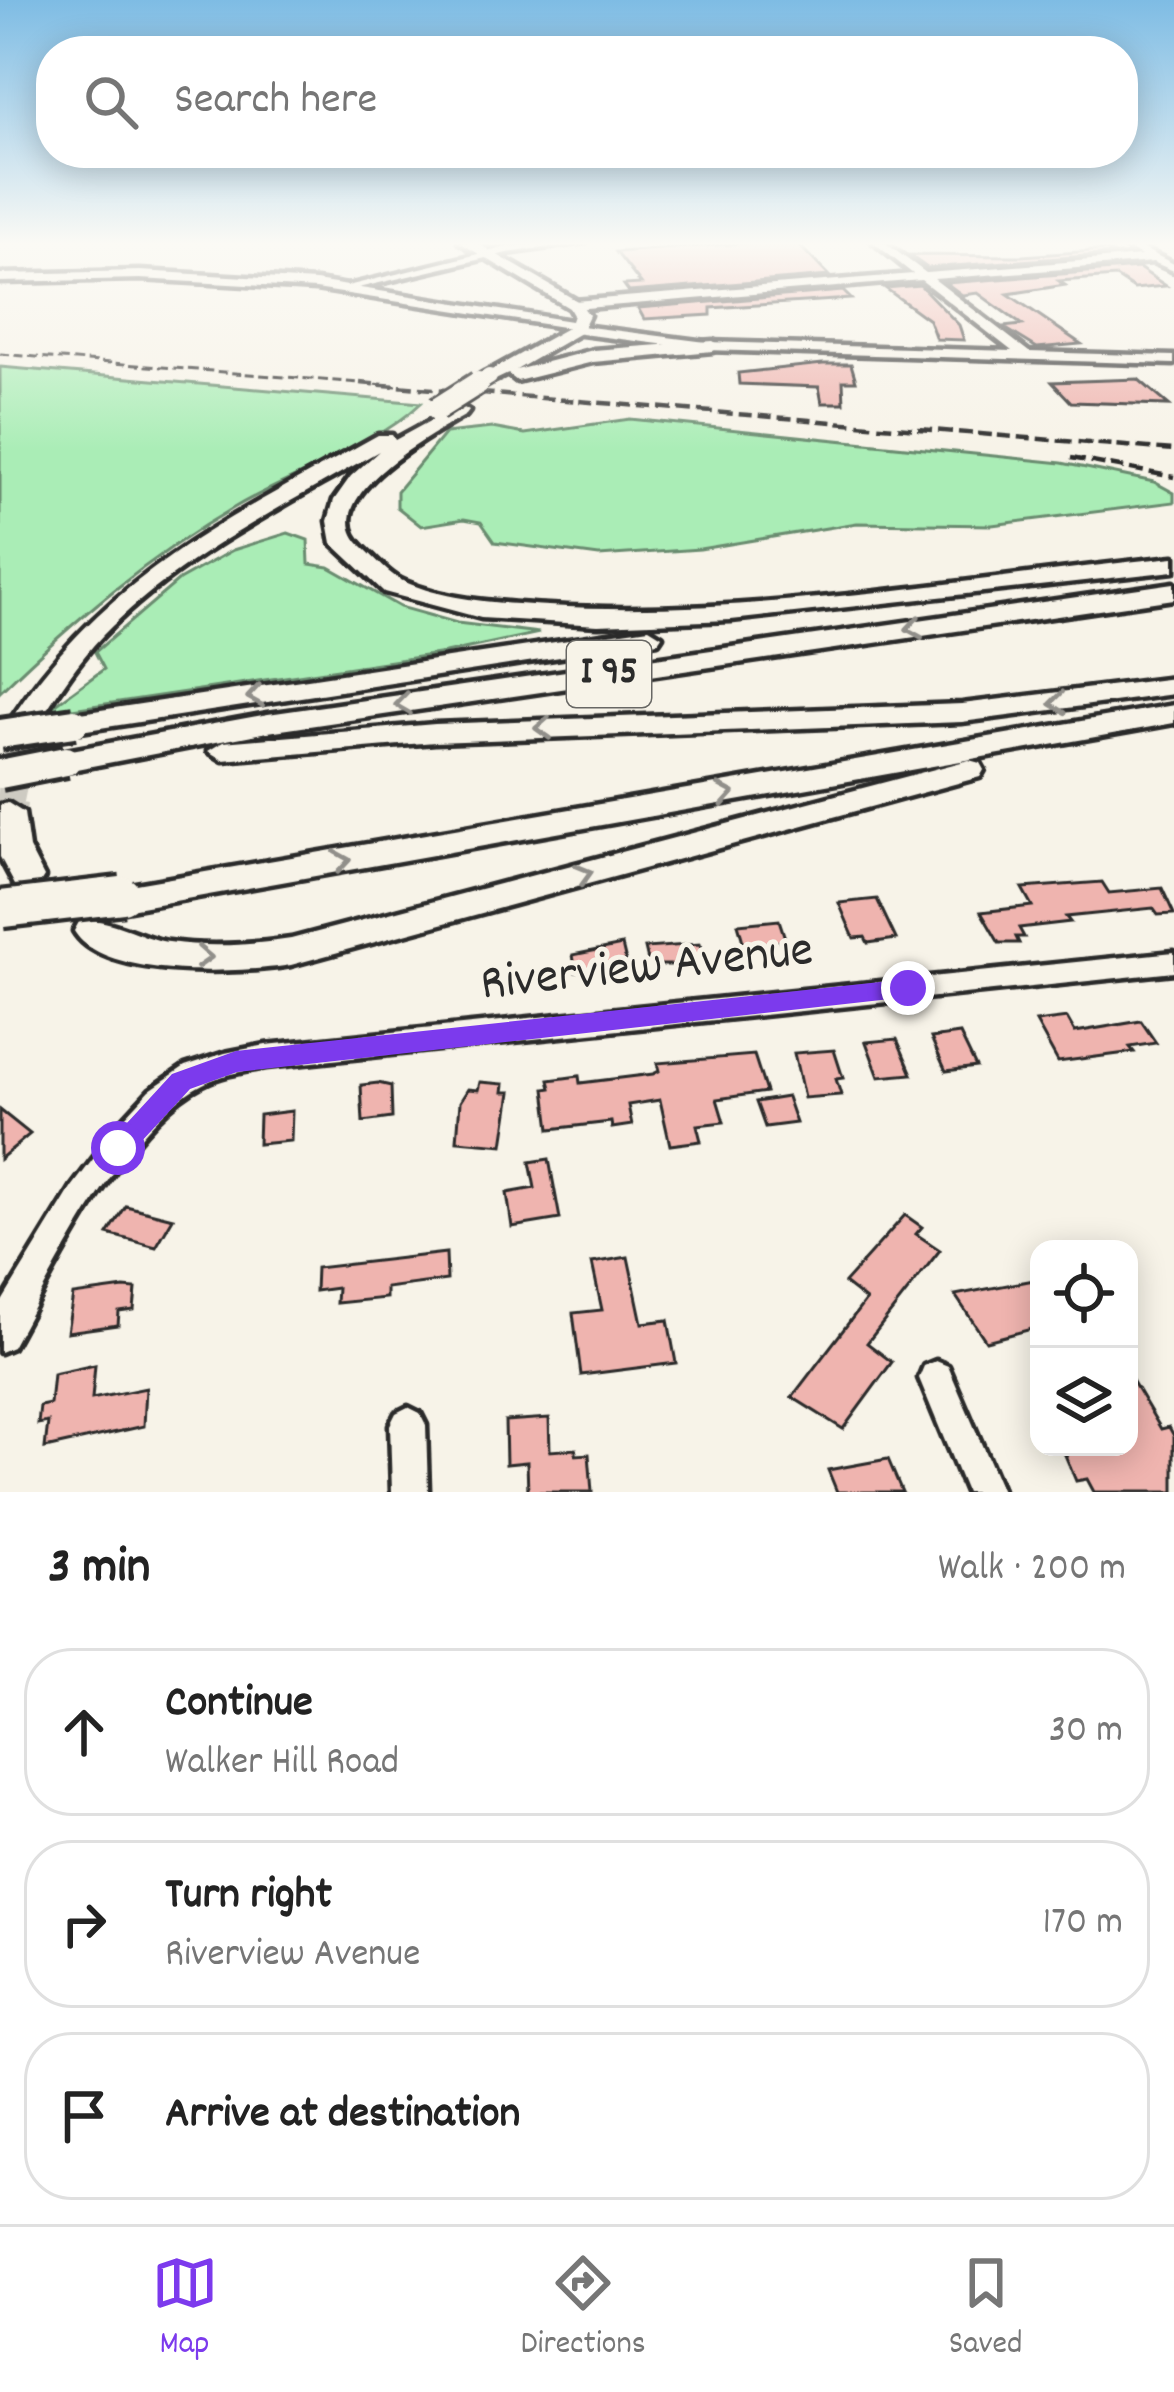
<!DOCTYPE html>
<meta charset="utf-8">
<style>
:root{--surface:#fff;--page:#f2f2f2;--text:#222;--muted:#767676;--line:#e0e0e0;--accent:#7c3aed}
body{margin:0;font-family:Dekko,sans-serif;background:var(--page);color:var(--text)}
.controls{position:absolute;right:36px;bottom:36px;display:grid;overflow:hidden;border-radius:24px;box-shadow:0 6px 30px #0003}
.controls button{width:108px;height:108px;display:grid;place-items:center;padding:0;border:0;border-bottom:3px solid var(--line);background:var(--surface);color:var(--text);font:60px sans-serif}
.stop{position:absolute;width:36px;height:36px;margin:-27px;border:9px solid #7c3aed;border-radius:50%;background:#fff}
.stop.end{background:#7c3aed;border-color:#fff;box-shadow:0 3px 12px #0008}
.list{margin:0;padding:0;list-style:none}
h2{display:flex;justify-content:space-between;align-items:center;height:156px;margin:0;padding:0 48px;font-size:51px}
h2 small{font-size:39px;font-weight:400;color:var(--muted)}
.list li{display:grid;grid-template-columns:78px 1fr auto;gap:36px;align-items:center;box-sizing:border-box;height:168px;margin:0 24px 24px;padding:0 24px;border:3px solid var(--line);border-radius:48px}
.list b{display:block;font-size:45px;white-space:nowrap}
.list p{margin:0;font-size:39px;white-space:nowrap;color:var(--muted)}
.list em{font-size:39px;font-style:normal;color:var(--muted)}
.icon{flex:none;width:66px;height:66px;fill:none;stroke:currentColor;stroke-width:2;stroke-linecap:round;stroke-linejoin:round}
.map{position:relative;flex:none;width:1174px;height:1492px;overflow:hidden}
.search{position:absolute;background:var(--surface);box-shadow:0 6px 30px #0003;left:36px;right:36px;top:36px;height:132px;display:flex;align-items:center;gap:30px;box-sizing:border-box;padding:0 42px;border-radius:48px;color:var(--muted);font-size:45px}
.sheet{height:732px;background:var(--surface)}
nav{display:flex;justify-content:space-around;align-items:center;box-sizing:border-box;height:168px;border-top:3px solid var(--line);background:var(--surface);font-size:33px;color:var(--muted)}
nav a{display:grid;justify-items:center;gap:6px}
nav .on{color:var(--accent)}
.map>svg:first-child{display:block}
.green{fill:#aaedb6;stroke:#6a8c70;stroke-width:3}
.building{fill:#efb4af;stroke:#2b2b2b;stroke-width:3}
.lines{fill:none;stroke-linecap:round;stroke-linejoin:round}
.highway-tunnel-far1{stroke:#cecbc2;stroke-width:28;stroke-dasharray:28 14;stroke-linecap:butt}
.highway-tunnel{stroke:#cecbc2;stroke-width:36;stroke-dasharray:36 18;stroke-linecap:butt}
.minor-casing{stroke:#2b2b2b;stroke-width:9}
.major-casing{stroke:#2b2b2b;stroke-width:9}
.highway-casing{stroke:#2b2b2b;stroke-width:9}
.minor{fill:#f7f3e8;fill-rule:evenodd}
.major{fill:#f7f3e8;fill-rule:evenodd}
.highway{fill:#f7f3e8;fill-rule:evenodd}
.rail-far1{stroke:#2b2b2b;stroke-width:3;stroke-dasharray:10 4.5;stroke-linecap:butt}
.rail{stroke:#2b2b2b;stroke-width:4.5;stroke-dasharray:14 6;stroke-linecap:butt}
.highway-bridge-far3-casing{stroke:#2b2b2b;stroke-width:21;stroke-linecap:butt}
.highway-bridge-far2-casing{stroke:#2b2b2b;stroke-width:28;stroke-linecap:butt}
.highway-bridge-far1-casing{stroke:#2b2b2b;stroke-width:38;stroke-linecap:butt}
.highway-bridge-casing{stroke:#2b2b2b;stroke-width:45;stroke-linecap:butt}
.highway-bridge-far3{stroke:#f7f3e8;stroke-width:16}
.highway-bridge-far2{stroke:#f7f3e8;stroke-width:22}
.highway-bridge-far1{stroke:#f7f3e8;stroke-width:28}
.highway-bridge{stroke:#f7f3e8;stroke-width:36}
.oneway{stroke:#918f8a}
.route{fill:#7c3aed}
.labels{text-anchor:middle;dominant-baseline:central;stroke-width:10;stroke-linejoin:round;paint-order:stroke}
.shield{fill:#f7f3e8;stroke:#686764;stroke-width:3}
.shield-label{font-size:39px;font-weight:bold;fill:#2b2b2b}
.near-street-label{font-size:51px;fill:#2b2b2b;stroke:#f7f3e8}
</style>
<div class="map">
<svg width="1174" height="1492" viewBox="0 0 1174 1492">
<rect width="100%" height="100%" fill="#f7f3e8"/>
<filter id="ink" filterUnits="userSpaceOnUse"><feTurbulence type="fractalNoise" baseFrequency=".00833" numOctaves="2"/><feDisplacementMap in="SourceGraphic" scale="24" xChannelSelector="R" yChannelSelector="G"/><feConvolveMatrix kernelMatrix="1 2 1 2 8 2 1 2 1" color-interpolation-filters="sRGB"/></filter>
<g filter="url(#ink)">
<!-- green -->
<g class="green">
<path d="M0 367 421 403C376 447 292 474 237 506 148 557 73 621 0 692Z"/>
<path d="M630 419 1062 463 1154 482 1174 493V502L992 525 857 523 700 549 599 556 495 542 481 522 464 519 421 526 397 507V491L445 433 492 428 525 434Z"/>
<path d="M288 533 308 540 309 564 329 567 400 607 457 623 539 633 445 653 52 712 53 706 104 669 95 652 179 580 233 550Z"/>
</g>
<!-- building -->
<g class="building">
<path d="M761 242H796L829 276 629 292 624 285 641 284 616 252Z"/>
<path d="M1106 250 1113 254 927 268 909 255 1022 256Z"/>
<path d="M1139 268 1166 286 1134 289 1116 277 1059 281 1065 285 1008 294 1081 344 1037 348 1003 327 1022 325 978 293 962 295 946 283Z"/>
<path d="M920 285 959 325 964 340 936 339 929 320 885 288Z"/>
<path d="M843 291 851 299 711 308V315L644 319 638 308Z"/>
<path d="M823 364H851L856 381H843L844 403H822L819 387 739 384 738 373Z"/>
<path d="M1138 379 1169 405 1071 402 1052 382Z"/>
<path d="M1102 882 1109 893 1162 888 1174 914 1158 915 1153 908 1066 917 1070 922 1019 928 1024 937H1016L1019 943H999L981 912 1032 906 1022 888Z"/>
<path d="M877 899 896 939 868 943 865 937 854 938 839 903Z"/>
<path d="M779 920 786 941 744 945 738 924Z"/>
<path d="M700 944 705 965H649L645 948Z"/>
<path d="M622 945 627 966 576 972 573 955Z"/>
<path d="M1067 1018 1075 1032 1141 1021 1156 1043 1130 1047 1134 1052 1058 1062 1036 1022Z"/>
<path d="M960 1034 976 1067 946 1071 931 1038Z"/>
<path d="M897 1039 912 1074 879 1077 866 1042Z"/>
<path d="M834 1050 843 1078 836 1079 841 1095 804 1098 794 1053Z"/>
<path d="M754 1055 766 1092 717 1099 724 1122 697 1125 701 1141 670 1145 660 1100 628 1105 632 1125 612 1128 611 1122 550 1129 545 1089 551 1088 549 1080 579 1076 580 1083 653 1074 659 1071 657 1063Z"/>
<path d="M480 1082 504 1084 503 1092H511L503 1145 457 1141 460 1102 468 1089 478 1090Z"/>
<path d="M378 1083 391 1086 392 1118 363 1122 361 1085Z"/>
<path d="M787 1097 796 1123 765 1127 756 1102Z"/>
<path d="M0 1110 30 1134 0 1159Z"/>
<path d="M292 1111 291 1141 258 1144 259 1115Z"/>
<path d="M549 1159 560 1219 512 1227 507 1193 535 1188 530 1162Z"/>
<path d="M126 1206 173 1218 156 1247 108 1234Z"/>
<path d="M905 1215 922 1227 916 1234 940 1250 867 1343 892 1362 843 1429 792 1397 866 1300 844 1283Z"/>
<path d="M446 1253 447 1280 386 1288V1298L336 1303 337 1288 315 1291 316 1268Z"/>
<path d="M628 1257 642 1323 668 1320 676 1363 581 1375 573 1313 602 1310 592 1263Z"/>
<path d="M1039 1279V1327L986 1341 955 1295Z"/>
<path d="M124 1288 136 1289 134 1310 119 1312 118 1325 67 1332 73 1295Z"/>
<path d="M95 1365 92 1399 146 1388 144 1426 45 1448 48 1422 38 1424 40 1406 50 1404 53 1374Z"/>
<path d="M1129 1375 1161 1429 1169 1427 1174 1436V1492H1094L1087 1479 1076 1481 1065 1455 1090 1447H1129Z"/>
<path d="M549 1418 550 1451 576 1449V1455L589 1454 592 1492H528L527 1462 506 1464 505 1421Z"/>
<path d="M888 1459 902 1492H837L828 1470Z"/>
</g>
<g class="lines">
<!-- highway-tunnel-far1 -->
<path class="highway-tunnel-far1" d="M9 805 27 718"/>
<!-- highway-tunnel -->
<path class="highway-tunnel" d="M8 813 9 802"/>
<defs>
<g id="minor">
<path d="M554 242H585L507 253 345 291 339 288 507 247Z"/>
<path d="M873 242H884L926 273 1141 256 1117 242H1130L1174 264V271L1153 262 934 279 1029 352 1174 356V364L706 350 574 333 568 329 574 325 706 342 1012 351 921 280 574 309 568 305 574 301 913 274Z"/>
<path d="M1174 952V972L266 1067C245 1071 222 1074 203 1084 125 1123 54 1272 12 1347L0 1352V1305L72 1187 124 1118 150 1090 185 1066 225 1053 266 1045Z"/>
<path d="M936 1361 948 1366 1002 1492H966L919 1378 924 1366Z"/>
<path d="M408 1407 420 1413 426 1425 428 1492H392L390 1425 396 1413Z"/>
</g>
<path id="major" d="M459 242H475L579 302 589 315 582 330 316 289 140 279 0 282V274L140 271 316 281 571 321 573 315 569 308Z"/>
<g id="highway">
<path d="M574 324 583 329 580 333 516 370 593 350 713 341 722 346 713 351 593 362 517 381 508 374 489 383 479 377Z"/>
<path d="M459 405 469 411 466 415C435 433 310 500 363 547 375 558 390 576 405 582 449 601 501 603 548 606 757 618 967 578 1174 557V571L731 620 598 625 481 618 384 592 332 543 328 521 334 500 351 476 379 451C285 506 180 556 103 635 77 662 58 693 37 724H17L12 718C108 572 231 518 378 435H392L395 440Z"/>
<path d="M1174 583V599L268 732 66 771 51 761 66 751 268 714Z"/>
<path d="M649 628 662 636 658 642 74 732 59 723 74 714Z"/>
<path d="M1174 678V694L962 722 435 742 223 760 208 751 223 742 435 724 962 704Z"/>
<path d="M1174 705V723L124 910 112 907 107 898 112 889 124 886Z"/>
<path d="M969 760 980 763 984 770 980 777 291 965C243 973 102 980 74 931L79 922C106 914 141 939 169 942 210 948 250 945 291 939Z"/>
<path d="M8 803 24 813 29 848 44 877 39 885H15L0 857V805Z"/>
</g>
</defs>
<!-- minor casing -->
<use href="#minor" class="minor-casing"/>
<!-- major casing -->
<use href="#major" class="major-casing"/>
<!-- highway casing -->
<use href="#highway" class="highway-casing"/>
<!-- minor -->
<use href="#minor" class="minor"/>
<!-- major -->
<use href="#major" class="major"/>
<!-- highway -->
<use href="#highway" class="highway"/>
<!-- rail-far1 -->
<path class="rail-far1" d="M0 354 397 386"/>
<!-- rail -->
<g class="rail">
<path d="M360 383 1174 450"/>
<path d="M1071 458 1174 477"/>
</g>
<defs>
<path id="highway-bridge-far3" d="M474 386 489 377"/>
<path id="highway-bridge-far2" d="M437 409 478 383"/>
<g id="highway-bridge-far1">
<path d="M0 734 74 723"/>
<path d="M0 774 66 761"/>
</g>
<path id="highway-bridge" d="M2 909 122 895"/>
</defs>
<!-- highway-bridge-far3 casing -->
<use href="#highway-bridge-far3" class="highway-bridge-far3-casing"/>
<!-- highway-bridge-far2 casing -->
<use href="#highway-bridge-far2" class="highway-bridge-far2-casing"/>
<!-- highway-bridge-far1 casing -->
<use href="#highway-bridge-far1" class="highway-bridge-far1-casing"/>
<!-- highway-bridge casing -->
<use href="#highway-bridge" class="highway-bridge-casing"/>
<!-- highway-bridge-far3 -->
<use href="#highway-bridge-far3" class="highway-bridge-far3"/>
<!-- highway-bridge-far2 -->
<use href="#highway-bridge-far2" class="highway-bridge-far2"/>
<!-- highway-bridge-far1 -->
<use href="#highway-bridge-far1" class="highway-bridge-far1"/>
<!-- highway-bridge -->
<use href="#highway-bridge" class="highway-bridge"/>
</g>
<!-- one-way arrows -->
<defs><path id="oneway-chevron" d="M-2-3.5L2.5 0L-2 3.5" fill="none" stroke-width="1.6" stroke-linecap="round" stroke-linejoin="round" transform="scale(3)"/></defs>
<g class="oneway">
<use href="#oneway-chevron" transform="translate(914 628) rotate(171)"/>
<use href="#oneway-chevron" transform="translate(255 696) rotate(171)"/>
<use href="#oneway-chevron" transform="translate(1058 703) rotate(173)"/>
<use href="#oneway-chevron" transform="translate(403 704) rotate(172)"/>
<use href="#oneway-chevron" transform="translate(543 728) rotate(177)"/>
<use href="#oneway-chevron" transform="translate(726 794) rotate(-10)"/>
<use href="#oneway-chevron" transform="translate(342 861) rotate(-9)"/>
<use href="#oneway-chevron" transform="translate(584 874) rotate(-16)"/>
<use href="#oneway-chevron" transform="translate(204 957) rotate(3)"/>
</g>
</g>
<!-- sky -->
<linearGradient id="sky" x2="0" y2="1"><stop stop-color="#7ebce4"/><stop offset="0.54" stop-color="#fbfaf5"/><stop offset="1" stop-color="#fbfaf5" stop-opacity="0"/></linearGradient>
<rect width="1174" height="451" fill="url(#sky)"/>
<!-- route -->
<path class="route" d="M908 979 920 988 908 997 237 1072 190 1089 127 1157H108L104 1148 172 1074 236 1051Z"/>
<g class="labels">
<!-- shield labels -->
<rect class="shield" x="567" y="641" width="84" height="66" rx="9"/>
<g class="shield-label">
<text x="609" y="674">I 95</text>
</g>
<!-- near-street labels -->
<g class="near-street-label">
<text transform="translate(647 970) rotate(-6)">Riverview Avenue</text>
</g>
</g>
</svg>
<div class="controls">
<button><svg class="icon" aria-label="locate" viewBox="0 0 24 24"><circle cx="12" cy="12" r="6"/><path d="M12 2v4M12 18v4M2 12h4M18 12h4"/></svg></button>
<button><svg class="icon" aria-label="layers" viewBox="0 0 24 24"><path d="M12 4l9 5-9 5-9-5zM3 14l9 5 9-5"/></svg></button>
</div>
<div class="stop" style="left:118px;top:1148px"></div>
<div class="stop end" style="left:908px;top:988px"></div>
<div class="search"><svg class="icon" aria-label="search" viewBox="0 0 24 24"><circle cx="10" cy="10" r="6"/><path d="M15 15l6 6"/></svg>Search here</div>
</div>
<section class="sheet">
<h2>3 min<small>Walk · 200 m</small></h2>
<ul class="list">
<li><svg class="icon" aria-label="ahead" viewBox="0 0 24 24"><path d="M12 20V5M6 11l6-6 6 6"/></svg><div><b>Continue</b><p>Walker Hill Road</p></div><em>30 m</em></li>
<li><svg class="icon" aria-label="right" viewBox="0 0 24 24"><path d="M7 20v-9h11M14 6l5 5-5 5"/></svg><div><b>Turn right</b><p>Riverview Avenue</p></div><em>170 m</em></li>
<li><svg class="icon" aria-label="arrive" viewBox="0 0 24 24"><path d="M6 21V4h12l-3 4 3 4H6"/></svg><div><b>Arrive at destination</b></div></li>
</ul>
</section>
<nav>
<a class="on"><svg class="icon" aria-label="map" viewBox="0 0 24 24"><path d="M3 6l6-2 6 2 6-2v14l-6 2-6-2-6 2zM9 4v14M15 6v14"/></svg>Map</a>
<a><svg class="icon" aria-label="directions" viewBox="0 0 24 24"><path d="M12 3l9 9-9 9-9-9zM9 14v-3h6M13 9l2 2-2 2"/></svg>Directions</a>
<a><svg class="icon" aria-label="saved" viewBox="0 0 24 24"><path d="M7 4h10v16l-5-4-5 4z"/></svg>Saved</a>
</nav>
